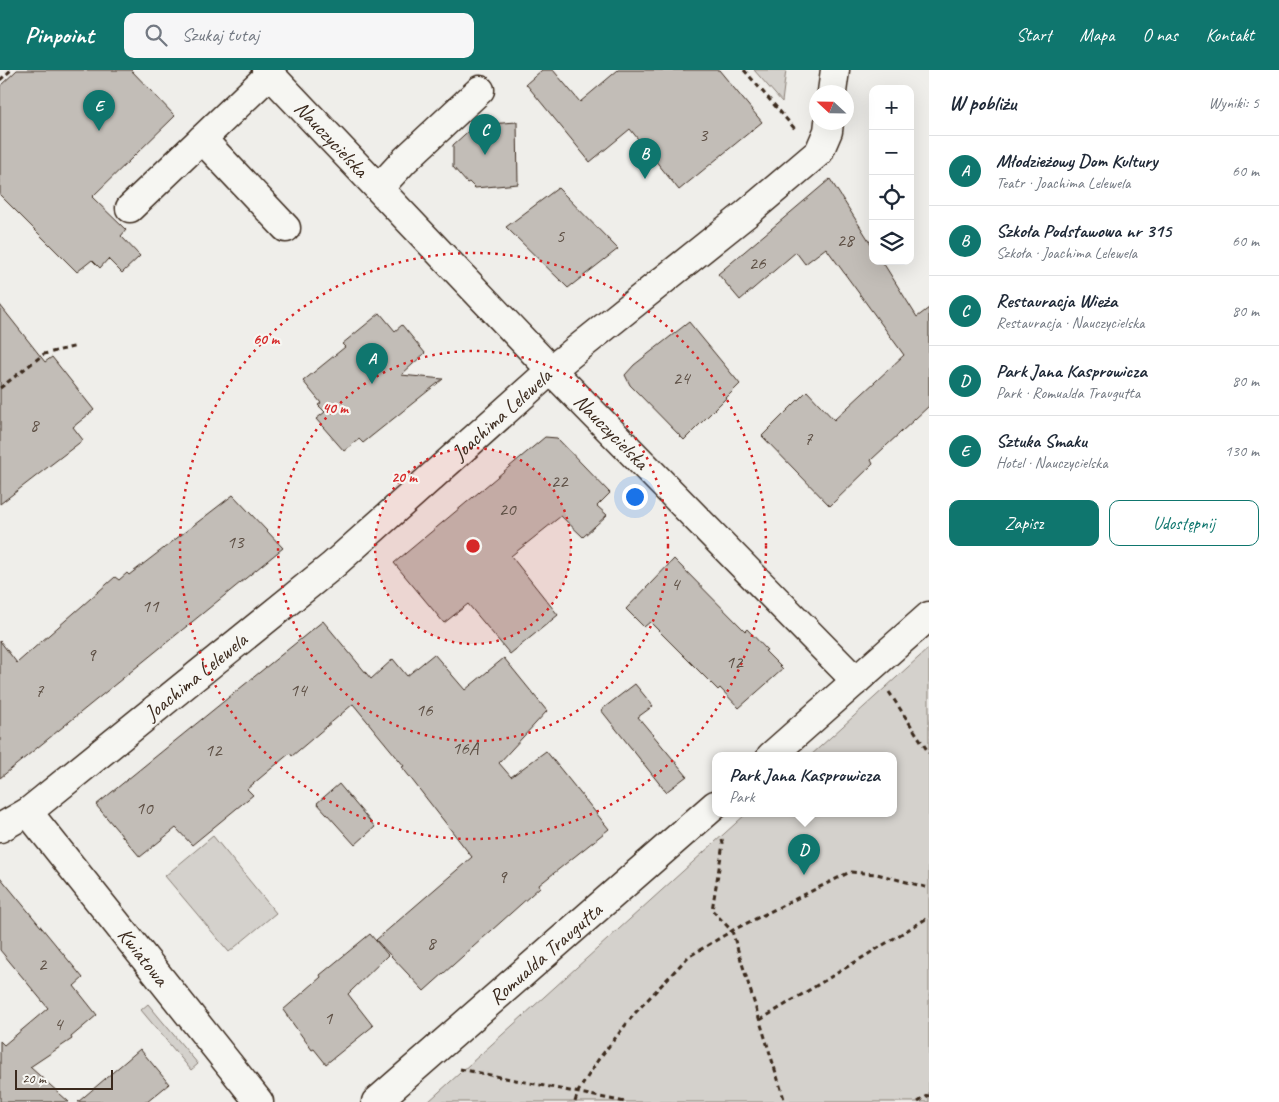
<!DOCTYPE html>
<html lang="pl">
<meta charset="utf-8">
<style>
:root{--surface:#fff;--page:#f6f6f7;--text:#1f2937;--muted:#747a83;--line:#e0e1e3;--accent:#0f766e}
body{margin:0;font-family:Caveat,sans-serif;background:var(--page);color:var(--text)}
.controls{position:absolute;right:15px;top:15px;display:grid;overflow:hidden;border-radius:10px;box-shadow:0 5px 20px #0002}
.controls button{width:45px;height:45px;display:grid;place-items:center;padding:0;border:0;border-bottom:1px solid var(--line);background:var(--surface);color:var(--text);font:25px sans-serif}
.compass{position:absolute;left:809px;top:15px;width:45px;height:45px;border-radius:50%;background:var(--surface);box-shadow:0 5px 20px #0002;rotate:292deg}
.scale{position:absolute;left:15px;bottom:12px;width:98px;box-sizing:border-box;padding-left:5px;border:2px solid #3b2a1e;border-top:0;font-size:14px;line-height:18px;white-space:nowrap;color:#3b2a1e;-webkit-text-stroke:4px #f6f6f2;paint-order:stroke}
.you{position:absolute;left:634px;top:426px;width:18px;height:18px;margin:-12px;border:4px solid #fff;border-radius:50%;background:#1a73e8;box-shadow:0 0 0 8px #1a73e833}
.badge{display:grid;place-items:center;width:32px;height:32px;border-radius:50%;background:var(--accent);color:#fff;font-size:16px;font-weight:700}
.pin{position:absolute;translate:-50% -41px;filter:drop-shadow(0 1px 2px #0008)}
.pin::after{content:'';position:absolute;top:26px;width:18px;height:15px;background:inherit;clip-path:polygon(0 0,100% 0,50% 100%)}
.popup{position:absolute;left:712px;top:682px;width:185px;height:65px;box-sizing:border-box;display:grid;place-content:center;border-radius:10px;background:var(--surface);filter:drop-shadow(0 1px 4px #0005);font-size:16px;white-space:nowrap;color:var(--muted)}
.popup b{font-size:19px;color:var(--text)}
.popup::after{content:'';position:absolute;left:50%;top:100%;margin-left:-10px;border:10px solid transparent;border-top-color:var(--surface)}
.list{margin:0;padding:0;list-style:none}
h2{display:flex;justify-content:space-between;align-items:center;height:65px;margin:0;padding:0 20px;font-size:21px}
h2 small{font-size:16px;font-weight:400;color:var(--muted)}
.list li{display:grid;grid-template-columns:32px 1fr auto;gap:15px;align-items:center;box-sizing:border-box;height:70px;padding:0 20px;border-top:1px solid var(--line)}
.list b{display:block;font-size:19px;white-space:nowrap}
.list p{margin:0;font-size:16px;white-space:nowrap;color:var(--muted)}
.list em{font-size:16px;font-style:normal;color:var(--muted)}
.actions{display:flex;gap:10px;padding:15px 20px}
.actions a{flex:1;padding:11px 0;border:1px solid var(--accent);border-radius:10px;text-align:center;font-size:18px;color:var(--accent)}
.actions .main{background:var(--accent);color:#fff}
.icon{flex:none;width:28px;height:28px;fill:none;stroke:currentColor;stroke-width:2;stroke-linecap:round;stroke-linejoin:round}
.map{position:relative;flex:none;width:929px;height:1032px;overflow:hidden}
header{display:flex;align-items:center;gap:30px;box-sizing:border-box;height:70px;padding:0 25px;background:var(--accent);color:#fff}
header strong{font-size:24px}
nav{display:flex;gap:28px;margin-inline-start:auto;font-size:18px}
.search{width:350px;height:45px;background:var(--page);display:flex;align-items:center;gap:12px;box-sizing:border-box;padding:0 18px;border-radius:10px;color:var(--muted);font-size:19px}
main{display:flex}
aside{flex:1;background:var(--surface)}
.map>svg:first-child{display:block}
.green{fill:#d4d1cc;stroke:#887e75}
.building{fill:#c2bdb7;stroke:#3b2a1e}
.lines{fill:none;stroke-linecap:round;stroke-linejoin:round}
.minor-casing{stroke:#3b2a1e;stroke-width:31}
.path{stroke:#3b2a1e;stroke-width:3;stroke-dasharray:5 4;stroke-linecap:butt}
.minor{stroke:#f6f6f2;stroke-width:28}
.ring{fill:none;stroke:#d62828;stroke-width:2.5;stroke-dasharray:2.5 5}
.labels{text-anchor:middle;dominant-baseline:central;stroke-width:4.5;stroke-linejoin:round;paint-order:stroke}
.number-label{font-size:19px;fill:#5d4f44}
.street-label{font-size:21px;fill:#3b2a1e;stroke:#f6f6f2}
.centre{fill:#d62828;stroke:#f6f6f2;stroke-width:2.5}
.ring-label{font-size:15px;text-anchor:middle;font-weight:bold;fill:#d62828;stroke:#f6f6f2;stroke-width:4.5;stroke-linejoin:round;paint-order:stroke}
</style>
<header>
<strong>Pinpoint</strong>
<div class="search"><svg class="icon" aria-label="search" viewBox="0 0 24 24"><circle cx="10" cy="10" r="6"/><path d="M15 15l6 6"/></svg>Szukaj tutaj</div>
<nav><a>Start</a><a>Mapa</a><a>O nas</a><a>Kontakt</a></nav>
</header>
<main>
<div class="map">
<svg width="929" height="1032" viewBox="0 0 929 1032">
<rect width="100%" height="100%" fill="#efeeea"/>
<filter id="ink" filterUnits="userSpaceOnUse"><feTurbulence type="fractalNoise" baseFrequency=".02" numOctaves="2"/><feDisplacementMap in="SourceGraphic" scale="10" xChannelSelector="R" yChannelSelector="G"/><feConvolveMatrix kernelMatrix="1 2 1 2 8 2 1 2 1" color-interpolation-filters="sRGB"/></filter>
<g filter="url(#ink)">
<!-- green -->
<g class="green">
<path d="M754 0H786L782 32Z"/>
<path d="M929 578V1032H428L746 744H893V686H810Z"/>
<path d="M213 766 276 843 229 882 165 806Z"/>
<path d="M148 934 198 994 191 1000 141 940Z"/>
</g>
<!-- building -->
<g class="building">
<path d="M17 0H131L175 46 92 127 126 160 121 166 140 186 122 203 108 189 100 198 92 190 77 202 0 125V16Z"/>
<path d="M542 0H553L580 32 618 0H719L762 52 679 120 630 59 590 92 526 14Z"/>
<path d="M517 52 518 114 475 118 469 112 467 113 453 97V75L475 55Z"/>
<path d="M830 109 873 177V191H882L917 247 929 238V336L871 390 873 394 830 436 762 366 807 321 834 350 904 285 826 178 805 194 796 182 740 230 718 204Z"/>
<path d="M558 118 618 179 568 218 506 157Z"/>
<path d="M0 235 45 292 52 287 94 340 73 357 83 370 0 434Z"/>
<path d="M380 243 395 261 402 255 425 283 401 305 443 309 363 373 359 369 344 381 316 349 325 342 318 335 321 333 303 311 345 277 342 274Z"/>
<path d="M689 252 740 314 684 370 630 315 625 305 634 295Z"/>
<path d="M545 367 557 368 610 423 597 436 607 445 583 467 561 446 511 486 558 545 510 584 468 534 444 553 394 493Z"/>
<path d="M233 425 283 478 0 708V571L17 593 115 507 119 510 127 503 129 505Z"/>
<path d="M674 489 745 561 747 559 767 580 765 581 783 599 739 638 720 618 718 620 650 552 644 557 626 539Z"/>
<path d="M323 551 371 609 393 589 407 606 434 584 465 620 504 588 547 641 499 693 511 707 546 681 609 759 539 815 540 817 424 921 376 870 472 787 402 697 404 696 353 634 292 686 290 683 247 719 253 725 192 775 176 758 140 787 96 735Z"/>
<path d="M635 614 653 636 638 647 687 706 666 722 601 640Z"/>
<path d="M339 714 375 757 355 775 317 733Z"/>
<path d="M0 807 83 908 74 916 97 945 71 967 72 969 30 997 69 1032H0V971L4 975 48 938 0 880Z"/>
<path d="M370 864 388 885 348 924 373 956 326 994 314 979 312 980 283 940 321 907 320 905Z"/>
<path d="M140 979 169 1014 147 1032H78Z"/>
</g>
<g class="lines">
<defs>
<g id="minor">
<path id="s1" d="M266 0 551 300 856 611"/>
<path d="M832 22 835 0"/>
<path d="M202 69 286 158"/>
<path d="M379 118 404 91 480 20"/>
<path d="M130 138 270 4"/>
<path d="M771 686 929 546"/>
<path id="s2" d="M28 742 259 1032"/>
<path id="s3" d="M0 758 28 742 332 496 551 300 746 144 819 82 828 61 829 52"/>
<path id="s4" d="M376 1032 715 735"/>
</g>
</defs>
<!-- minor casing -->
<use href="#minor" class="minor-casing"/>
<!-- path -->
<g class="path">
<path d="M744 0 795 59"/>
<path d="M0 10 11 0"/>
<path d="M0 318 44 284 77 276"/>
<path d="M889 622 929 683"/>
<path d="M722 770 723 774 712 840 732 861 785 1032"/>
<path d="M760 950 929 847"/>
<path d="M460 999 625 1032"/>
<path d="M575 1032 578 1022 598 990 635 943 688 887 735 859 850 802 877 804 929 818"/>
<path d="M918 1032 929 1025"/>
</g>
<!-- minor -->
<use href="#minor" class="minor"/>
</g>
</g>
<!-- distance rings -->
<circle cx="473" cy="476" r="98" fill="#d62828" fill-opacity=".12"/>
<g class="ring">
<circle cx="473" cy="476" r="98"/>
<circle cx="473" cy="476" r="195"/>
<circle cx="473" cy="476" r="293"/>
</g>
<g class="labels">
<!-- number labels -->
<g class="number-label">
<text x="703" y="65">3</text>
<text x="560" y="166">5</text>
<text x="845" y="170">28</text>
<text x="757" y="193">26</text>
<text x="681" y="308">24</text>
<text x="34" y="355">8</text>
<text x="808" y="369">7</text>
<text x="559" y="411">22</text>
<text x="507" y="439">20</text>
<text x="235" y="472">13</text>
<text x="675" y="514">4</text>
<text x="150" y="536">11</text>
<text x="91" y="585">9</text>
<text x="734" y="592">12</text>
<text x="298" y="620">14</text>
<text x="39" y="621">7</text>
<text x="424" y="640">16</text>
<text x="465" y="678">16A</text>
<text x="213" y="680">12</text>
<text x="144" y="738">10</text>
<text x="502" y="807">9</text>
<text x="431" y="873">8</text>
<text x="42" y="894">2</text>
<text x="328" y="948">1</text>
<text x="58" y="954">4</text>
</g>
<!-- street labels -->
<g class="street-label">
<text stroke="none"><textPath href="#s1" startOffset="95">Nauczycielska</textPath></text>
<text stroke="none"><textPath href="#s3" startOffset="651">Joachima Lelewela</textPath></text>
<text stroke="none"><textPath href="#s1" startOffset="500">Nauczycielska</textPath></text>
<text stroke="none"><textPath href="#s3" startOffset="248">Joachima Lelewela</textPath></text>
<text stroke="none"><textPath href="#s4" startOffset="225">Romualda Traugutta</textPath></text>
<text stroke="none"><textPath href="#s2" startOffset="185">Kwiatowa</textPath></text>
</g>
</g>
<circle cx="473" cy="476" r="8" class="centre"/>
<g class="ring-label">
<text x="266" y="274">60 m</text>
<text x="335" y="343">40 m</text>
<text x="404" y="412">20 m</text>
</g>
</svg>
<div class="controls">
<button>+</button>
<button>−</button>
<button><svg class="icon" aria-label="locate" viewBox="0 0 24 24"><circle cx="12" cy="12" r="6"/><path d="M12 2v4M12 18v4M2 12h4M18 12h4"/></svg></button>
<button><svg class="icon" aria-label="layers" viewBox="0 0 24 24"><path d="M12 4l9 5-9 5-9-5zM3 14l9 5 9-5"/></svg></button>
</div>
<svg class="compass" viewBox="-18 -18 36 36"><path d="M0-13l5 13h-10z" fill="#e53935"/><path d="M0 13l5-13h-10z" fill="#747a83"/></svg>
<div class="scale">20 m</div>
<div class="you"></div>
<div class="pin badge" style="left:372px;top:314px">A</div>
<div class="pin badge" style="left:645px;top:109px">B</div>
<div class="pin badge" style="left:485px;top:85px">C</div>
<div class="pin badge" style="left:804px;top:805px">D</div>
<div class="popup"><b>Park Jana Kasprowicza</b>Park</div>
<div class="pin badge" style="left:99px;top:61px">E</div>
</div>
<aside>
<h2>W pobliżu<small>Wyniki: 5</small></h2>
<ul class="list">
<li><span class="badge">A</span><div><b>Młodzieżowy Dom Kultury</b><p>Teatr · Joachima Lelewela</p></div><em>60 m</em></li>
<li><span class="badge">B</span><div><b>Szkoła Podstawowa nr 315</b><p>Szkoła · Joachima Lelewela</p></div><em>60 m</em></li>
<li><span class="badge">C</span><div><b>Restauracja Wieża</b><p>Restauracja · Nauczycielska</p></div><em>80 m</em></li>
<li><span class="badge">D</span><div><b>Park Jana Kasprowicza</b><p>Park · Romualda Traugutta</p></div><em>80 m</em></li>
<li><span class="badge">E</span><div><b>Sztuka Smaku</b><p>Hotel · Nauczycielska</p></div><em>130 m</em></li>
</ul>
<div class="actions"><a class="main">Zapisz</a><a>Udostępnij</a></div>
</aside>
</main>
